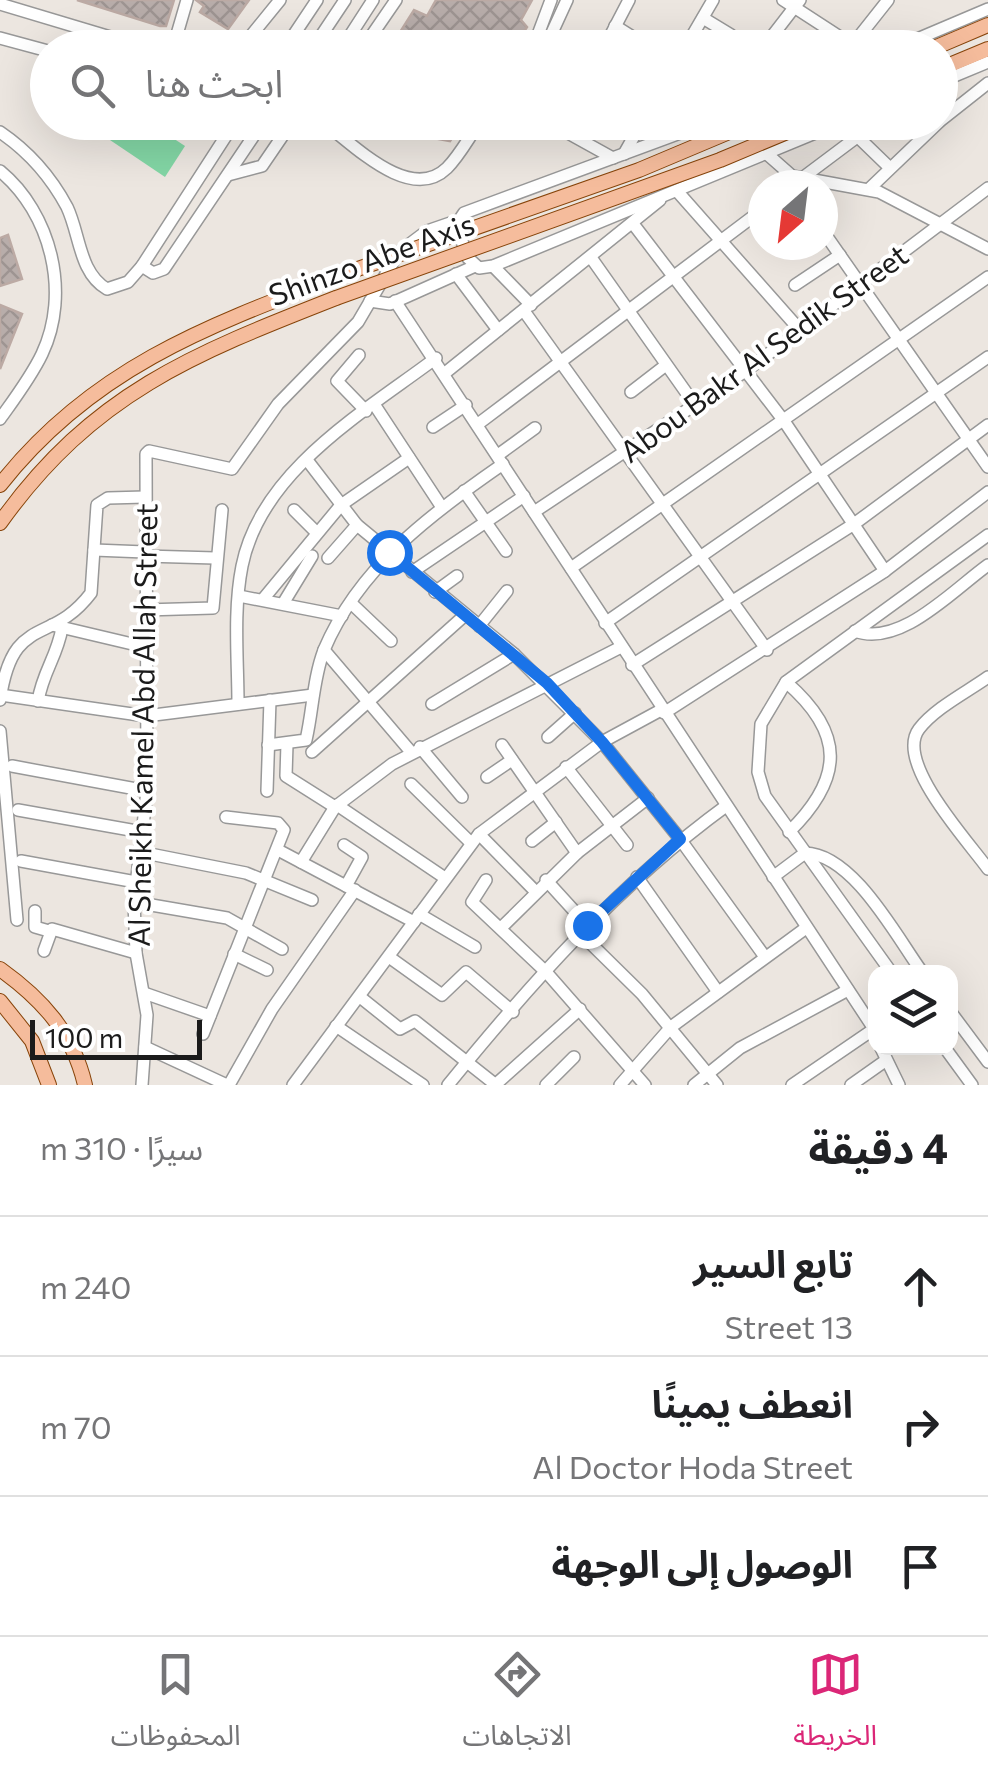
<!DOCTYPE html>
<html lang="ar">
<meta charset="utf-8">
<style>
:root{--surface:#fff;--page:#f6f6f6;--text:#202124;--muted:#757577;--line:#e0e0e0;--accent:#db2777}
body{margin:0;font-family:Commissioner,"Noto Sans Arabic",sans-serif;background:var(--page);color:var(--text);direction:rtl}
.controls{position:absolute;right:30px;bottom:30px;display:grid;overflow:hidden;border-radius:20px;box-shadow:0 10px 40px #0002}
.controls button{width:90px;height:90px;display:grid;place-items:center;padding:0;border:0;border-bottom:2px solid var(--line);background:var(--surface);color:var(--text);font:50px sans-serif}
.compass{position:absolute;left:748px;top:170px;width:90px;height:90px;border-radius:50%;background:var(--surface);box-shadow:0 10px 40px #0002;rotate:208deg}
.scale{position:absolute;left:30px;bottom:25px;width:172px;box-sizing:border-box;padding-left:10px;border:5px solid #1b1b1b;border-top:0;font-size:28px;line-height:35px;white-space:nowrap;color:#1b1b1b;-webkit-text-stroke:8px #fff;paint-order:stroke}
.stop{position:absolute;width:30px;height:30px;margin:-22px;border:8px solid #1a73e8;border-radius:50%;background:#fff}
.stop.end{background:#1a73e8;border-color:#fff;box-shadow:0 2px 10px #0008}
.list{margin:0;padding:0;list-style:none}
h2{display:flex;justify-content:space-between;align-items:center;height:130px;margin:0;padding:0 40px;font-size:42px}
h2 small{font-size:32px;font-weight:400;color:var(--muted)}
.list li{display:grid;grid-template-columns:65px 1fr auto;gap:30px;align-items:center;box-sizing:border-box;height:140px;padding:0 40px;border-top:2px solid var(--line)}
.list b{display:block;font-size:38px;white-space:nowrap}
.list p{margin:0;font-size:32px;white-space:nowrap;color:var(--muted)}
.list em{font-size:32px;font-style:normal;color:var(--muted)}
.icon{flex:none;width:55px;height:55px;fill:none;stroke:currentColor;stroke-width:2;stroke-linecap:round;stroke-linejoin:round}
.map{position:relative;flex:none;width:988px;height:1085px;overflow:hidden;direction:ltr}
.search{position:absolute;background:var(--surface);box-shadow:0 10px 40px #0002;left:30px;right:30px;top:30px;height:110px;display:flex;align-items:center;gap:25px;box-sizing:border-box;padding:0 35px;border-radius:55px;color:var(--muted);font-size:38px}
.sheet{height:550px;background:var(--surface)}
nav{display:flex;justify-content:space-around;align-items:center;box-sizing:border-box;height:140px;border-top:2px solid var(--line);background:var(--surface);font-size:28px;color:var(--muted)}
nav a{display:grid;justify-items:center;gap:5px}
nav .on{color:var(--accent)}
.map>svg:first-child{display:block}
.pitch{fill:#83d6a5}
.building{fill:url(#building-cross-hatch);stroke:#bcaaa4;stroke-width:2.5}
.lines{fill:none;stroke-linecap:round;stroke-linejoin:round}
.minor-casing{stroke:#989898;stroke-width:14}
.major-casing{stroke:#87440a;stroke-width:16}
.minor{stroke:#fff;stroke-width:11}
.major{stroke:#f5bc9c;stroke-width:14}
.major-bridge-casing{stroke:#87440a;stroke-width:16;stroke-linecap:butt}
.major-bridge{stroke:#f5bc9c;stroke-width:14}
.route{stroke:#1a73e8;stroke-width:12}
.labels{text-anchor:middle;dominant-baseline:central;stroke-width:8;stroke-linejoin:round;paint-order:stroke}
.street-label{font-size:30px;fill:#1b1b1b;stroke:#fff}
</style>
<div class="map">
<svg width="988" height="1085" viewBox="0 0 988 1085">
<defs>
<pattern id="building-cross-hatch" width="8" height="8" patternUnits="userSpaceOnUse" patternTransform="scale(2.5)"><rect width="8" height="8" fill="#b8adaa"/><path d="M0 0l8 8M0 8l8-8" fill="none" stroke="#9e9492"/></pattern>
</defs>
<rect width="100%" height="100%" fill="#ece6e0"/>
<!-- pitch -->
<path class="pitch" d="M118 122 150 123 185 146 165 177 107 138Z"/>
<!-- building -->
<g class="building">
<path d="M77 0H174L166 26H160Z"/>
<path d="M196 0H249L228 29 200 12 204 6Z"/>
<path d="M436 0H532L521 20 527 27 513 48H390L414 10 427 16Z"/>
<path d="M374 122H463L450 141 374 127Z"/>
<path d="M8 235 22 279 0 286V238Z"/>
<path d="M0 305 22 314 0 369Z"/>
</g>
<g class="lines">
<defs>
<g id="minor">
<path d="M783 0 857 48"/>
<path d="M0 4 147 48"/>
<path d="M703 18 731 35"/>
<path d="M615 26 650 48"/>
<path d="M0 38 48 51"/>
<path d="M173 48 187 0"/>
<path d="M241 48 280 0"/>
<path d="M285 48 317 0"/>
<path d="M313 48 345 0"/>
<path d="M342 48 373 0"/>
<path d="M363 48 396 0"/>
<path d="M533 48 551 0"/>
<path d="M545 48 567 0"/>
<path d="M604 48 629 0"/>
<path d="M685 48 713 0"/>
<path d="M763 48 800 0"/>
<path d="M850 48 888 0"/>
<path d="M896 48 988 9"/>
<path d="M940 82 988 62"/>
<path d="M940 121 988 83"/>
<path d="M323 122C353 144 410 204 447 168 460 155 469 137 480 122"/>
<path d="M548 122 613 158"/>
<path d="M710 122 464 213 456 225 468 258 479 268 493 266 842 122"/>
<path d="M291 124 307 122"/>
<path d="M0 132C28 151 51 177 67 207 80 234 79 273 107 289L128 282 142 266 235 122"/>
<path d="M859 138 889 167"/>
<path d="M624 154 642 122"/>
<path d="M767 154 792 176 879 192 988 249"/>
<path d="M0 171C51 213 71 293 42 354 31 377 15 398 0 419"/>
<path d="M228 175 262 166 292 122"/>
<path d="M801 179 877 122"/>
<path d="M869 189 939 122"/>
<path d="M677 191 799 329"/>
<path d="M634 225 784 421 885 571"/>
<path d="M823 231 988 467"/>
<path d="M592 259 695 405"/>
<path d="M142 266 153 273 164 269 263 122"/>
<path d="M493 266 531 305"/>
<path d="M456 274 498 330"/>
<path d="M795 285 840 255"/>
<path d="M370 301 390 304 475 266"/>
<path d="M395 301 876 1032"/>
<path d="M524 311 767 650"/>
<path d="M359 355 337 381 366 411"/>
<path d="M445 373 660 200"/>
<path d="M631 392 666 365"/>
<path d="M374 404 441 506"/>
<path d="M478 424 763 209"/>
<path d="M433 427 466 405"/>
<path d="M498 455 535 428"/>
<path d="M307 460 357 525 514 654 602 742 680 839 765 957"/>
<path d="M464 491 506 551"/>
<path d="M294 510 316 532"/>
<path d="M534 512 747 370 988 188"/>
<path d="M94 550 145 552"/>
<path d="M145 556 215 558"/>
<path d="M328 558 357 525"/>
<path d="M571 568 988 277"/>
<path d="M412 572 524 496"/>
<path d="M435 592 457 576"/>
<path d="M239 596 342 616"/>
<path d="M264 598 341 505 409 458"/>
<path d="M284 602 312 556"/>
<path d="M351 603 391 641"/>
<path d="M145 610 213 608 222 510"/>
<path d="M605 623 988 357"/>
<path d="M52 625 145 647"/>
<path d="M479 626 507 591"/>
<path d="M855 631C900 648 953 590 988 565"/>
<path d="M324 650 411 752"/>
<path d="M632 665 854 524 988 425"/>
<path d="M988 677C967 692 935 708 919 729 894 762 968 841 988 869"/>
<path d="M786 682C845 733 844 778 789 832"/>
<path d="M0 695 146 716 313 695"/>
<path d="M0 700C13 612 50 647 91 593L97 505 108 498 145 497"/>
<path d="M38 701C43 671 57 657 62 628"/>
<path d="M238 704C238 660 233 611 242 566 261 471 364 412 436 358"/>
<path d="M432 704 514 654"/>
<path d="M664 713 885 571 988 492"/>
<path d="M0 731 17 920"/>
<path d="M548 737 575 713"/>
<path d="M287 744 286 776 335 807"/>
<path d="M268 745 306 740C313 710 313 679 324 650 359 567 432 513 503 464"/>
<path d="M502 745 577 853"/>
<path d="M420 747 462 797"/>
<path d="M312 752 464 616"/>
<path d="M12 766 147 791"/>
<path d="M566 767 627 845"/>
<path d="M487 777 512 760"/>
<path d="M411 784 471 843"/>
<path d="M267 791 270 700"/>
<path d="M337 805 445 878"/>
<path d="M18 810 142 832"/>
<path d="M479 834 535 891"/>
<path d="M532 841 556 822"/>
<path d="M344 845 362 857 346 886"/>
<path d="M278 850 414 922"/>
<path d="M140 852 246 873 312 900"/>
<path d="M21 861 136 882"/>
<path d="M301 862 335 807 392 764 621 647"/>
<path d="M637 877 718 992"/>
<path d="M773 877 805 853C853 854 896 936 922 972"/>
<path d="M486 880 472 902 547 973 645 1085"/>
<path d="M546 880 587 925"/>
<path d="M134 902 227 918 282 949"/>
<path d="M35 911V927L49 931"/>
<path d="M419 914 475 947"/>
<path d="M501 928 577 853 648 798"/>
<path d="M580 933 642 994 717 1085"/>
<path d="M44 951 52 929 136 953"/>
<path d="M234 954 267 970"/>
<path d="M389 957 442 995 466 972 513 1012"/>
<path d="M891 972 765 796 758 772 761 724 786 682 988 535"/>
<path d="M144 993 210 1016"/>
<path d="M360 997 400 1029 415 1021 496 1085"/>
<path d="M950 1011 988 1062"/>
<path d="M336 1026 423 1085"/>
<path d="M203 1034 284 830 278 823 226 817"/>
<path d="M145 1047 227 1085"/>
<path d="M881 1048 899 1085"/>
<path d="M945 1048 972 1085"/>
<path d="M142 1085 147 1015 136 953 134 902 147 791 146 454 149 451 232 469 278 404 358 322 399 252 427 231 456 221"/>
<path d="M229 1085 272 1009 355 890"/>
<path d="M293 1085 479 834 602 742 661 710"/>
<path d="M448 1085C531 983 619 884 726 806"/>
<path d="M495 1085 580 1009"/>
<path d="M546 1085 574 1057"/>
<path d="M620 1085 671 1027 806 928"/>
<path d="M694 1085 740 1048 848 990"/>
<path d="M792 1085 874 1029"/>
<path d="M851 1085 885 1061"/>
</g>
<g id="major">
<path d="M934 48 988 25"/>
<path d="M940 69 988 49"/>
<path d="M0 485C94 365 215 323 352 271"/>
<path d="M0 523C93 393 193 354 336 298"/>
<path d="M0 969C42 999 73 1033 85 1085"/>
<path d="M0 1001 32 1041 49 1085"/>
</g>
</defs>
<!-- minor casing -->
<use href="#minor" class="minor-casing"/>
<!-- major casing -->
<use href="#major" class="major-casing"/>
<!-- minor -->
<use href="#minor" class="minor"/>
<!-- major -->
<use href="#major" class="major"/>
<defs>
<g id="major-bridge">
<path d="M352 271 639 170 753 122"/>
<path d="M336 298 720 160 811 122"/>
</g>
</defs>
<!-- major-bridge casing -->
<use href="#major-bridge" class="major-bridge-casing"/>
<!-- major-bridge -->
<use href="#major-bridge" class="major-bridge"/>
</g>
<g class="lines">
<!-- route -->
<path class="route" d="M389 552 547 683 602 742 680 839 587 925"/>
</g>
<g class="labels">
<!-- street labels -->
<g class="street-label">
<text transform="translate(371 258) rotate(-20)">Shinzo Abe Axis</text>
<text transform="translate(763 352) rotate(-36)">Abou Bakr Al Sedik Street</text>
<text transform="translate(141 725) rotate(-89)">Al Sheikh Kamel Abd Allah Street</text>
</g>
</g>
</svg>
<div class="controls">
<button><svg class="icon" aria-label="layers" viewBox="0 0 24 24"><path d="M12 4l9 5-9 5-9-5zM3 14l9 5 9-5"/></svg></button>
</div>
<svg class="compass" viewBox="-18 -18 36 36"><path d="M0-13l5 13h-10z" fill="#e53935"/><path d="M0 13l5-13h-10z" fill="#757577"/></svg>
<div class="scale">100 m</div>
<div class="stop" style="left:389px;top:552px"></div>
<div class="stop end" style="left:587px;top:925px"></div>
<div class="search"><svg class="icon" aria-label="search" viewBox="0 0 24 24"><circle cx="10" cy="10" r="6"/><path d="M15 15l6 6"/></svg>ابحث هنا</div>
</div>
<section class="sheet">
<h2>4 دقيقة<small>سيرًا · 310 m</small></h2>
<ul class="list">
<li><svg class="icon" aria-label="ahead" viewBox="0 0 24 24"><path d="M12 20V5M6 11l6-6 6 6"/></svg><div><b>تابع السير</b><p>Street 13</p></div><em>240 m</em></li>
<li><svg class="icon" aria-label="right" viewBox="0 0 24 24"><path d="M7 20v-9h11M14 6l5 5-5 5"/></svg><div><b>انعطف يمينًا</b><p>Al Doctor Hoda Street</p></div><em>70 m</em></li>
<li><svg class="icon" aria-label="arrive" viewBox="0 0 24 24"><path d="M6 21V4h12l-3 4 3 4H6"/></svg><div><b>الوصول إلى الوجهة</b></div></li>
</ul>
</section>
<nav>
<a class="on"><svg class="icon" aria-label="map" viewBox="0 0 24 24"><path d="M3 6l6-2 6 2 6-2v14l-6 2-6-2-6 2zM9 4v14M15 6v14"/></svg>الخريطة</a>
<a><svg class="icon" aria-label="directions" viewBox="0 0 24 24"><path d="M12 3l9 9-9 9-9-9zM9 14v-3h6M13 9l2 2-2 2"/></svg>الاتجاهات</a>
<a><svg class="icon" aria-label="saved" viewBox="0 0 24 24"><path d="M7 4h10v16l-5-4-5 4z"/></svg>المحفوظات</a>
</nav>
